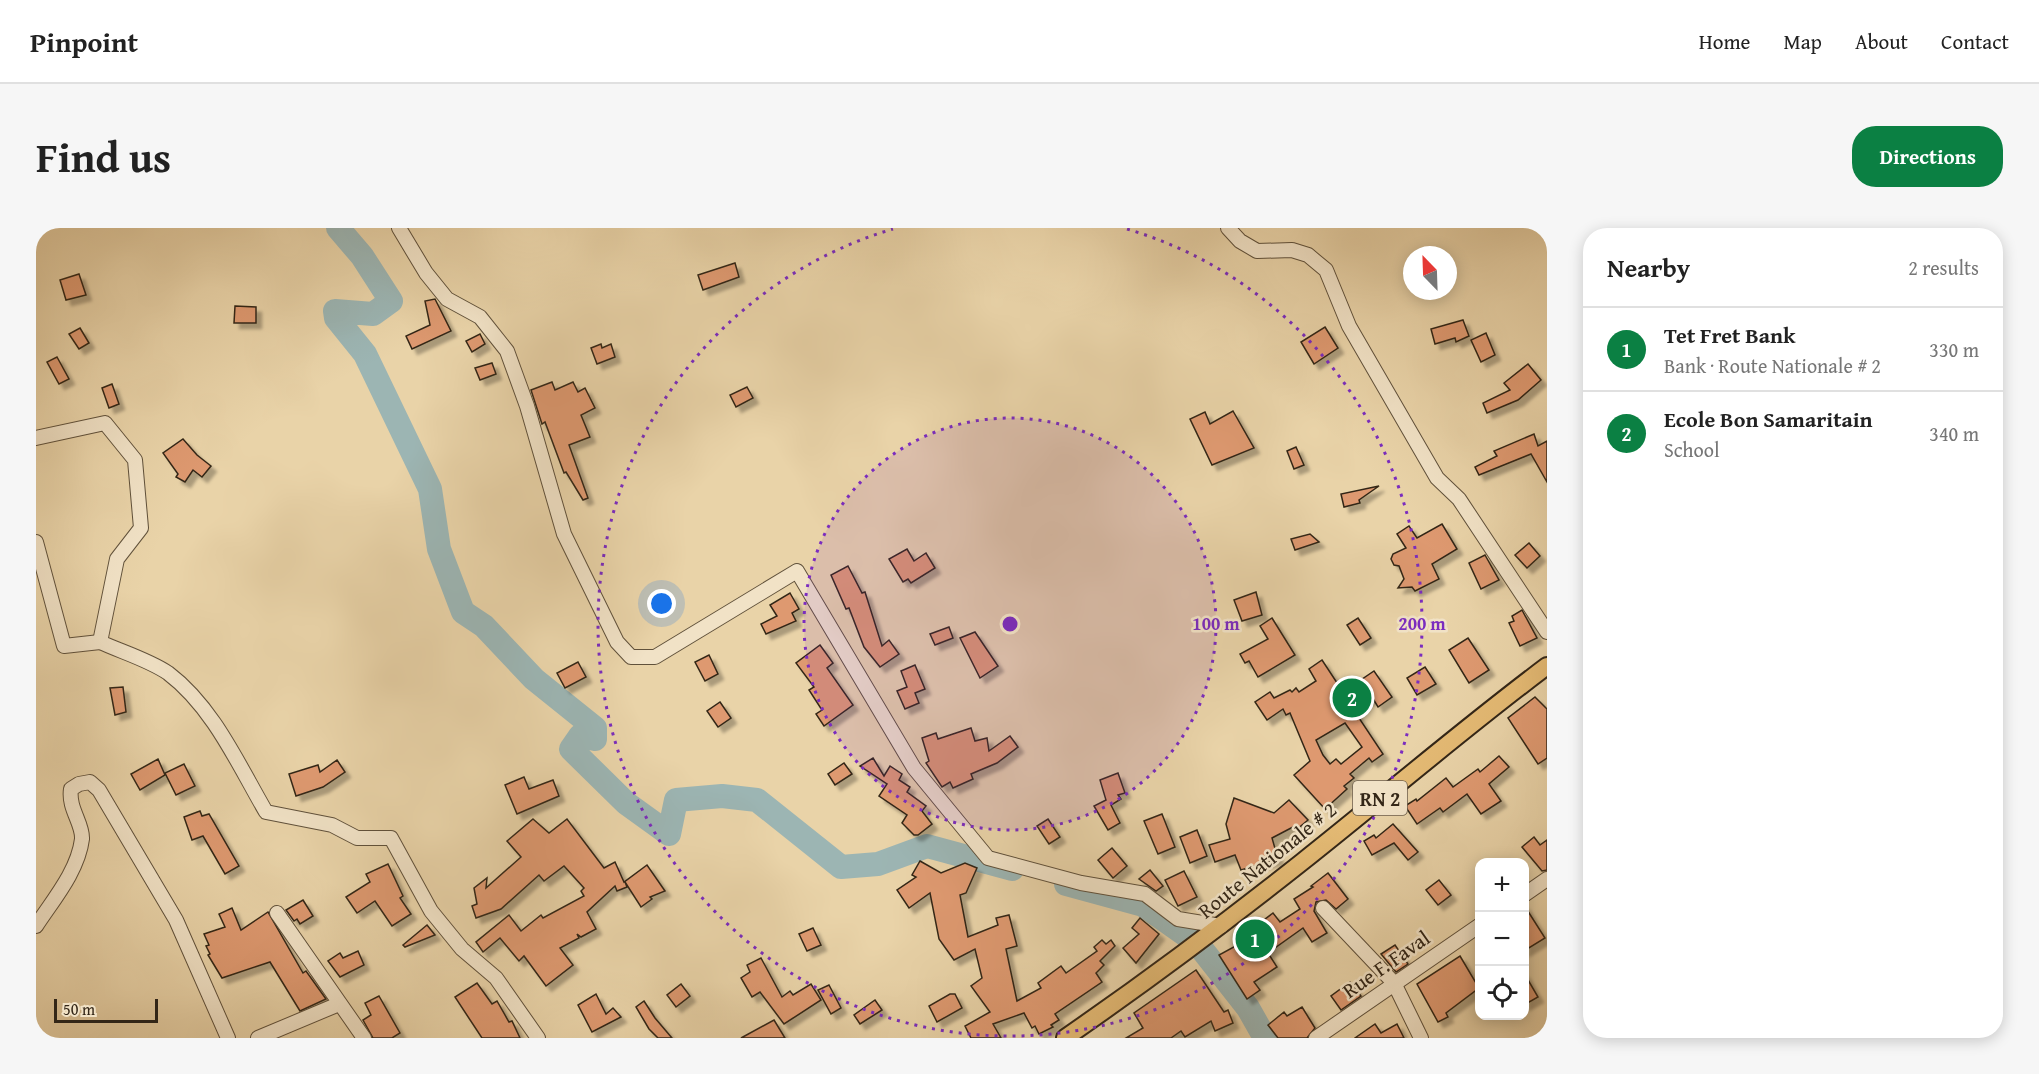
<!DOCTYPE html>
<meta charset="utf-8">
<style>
:root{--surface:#fff;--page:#f6f6f6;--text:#222;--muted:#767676;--line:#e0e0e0;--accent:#0b8043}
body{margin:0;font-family:"Gentium Book Plus",serif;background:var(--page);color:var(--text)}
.controls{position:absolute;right:18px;bottom:18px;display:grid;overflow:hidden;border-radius:12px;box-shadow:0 3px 15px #0003}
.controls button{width:54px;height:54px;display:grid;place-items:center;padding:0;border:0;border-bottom:2px solid var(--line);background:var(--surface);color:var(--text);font:30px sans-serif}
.compass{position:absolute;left:1367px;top:18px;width:54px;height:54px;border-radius:50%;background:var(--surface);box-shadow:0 3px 15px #0003;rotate:337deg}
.scale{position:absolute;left:18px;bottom:15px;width:104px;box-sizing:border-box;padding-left:6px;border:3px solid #332617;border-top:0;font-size:16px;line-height:21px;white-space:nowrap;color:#332617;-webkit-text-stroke:4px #f1e2c6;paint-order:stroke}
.you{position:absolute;left:626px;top:376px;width:21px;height:21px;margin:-15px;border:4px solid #fff;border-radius:50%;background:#1a73e8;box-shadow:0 0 0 9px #1a73e833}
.badge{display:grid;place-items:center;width:39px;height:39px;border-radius:50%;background:var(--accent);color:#fff;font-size:20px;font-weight:700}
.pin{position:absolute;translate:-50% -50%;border:3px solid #fff;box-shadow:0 2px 6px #0006}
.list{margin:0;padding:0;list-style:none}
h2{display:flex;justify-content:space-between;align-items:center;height:78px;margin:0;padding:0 24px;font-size:26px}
h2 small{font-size:20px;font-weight:400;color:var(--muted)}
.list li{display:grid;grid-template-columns:39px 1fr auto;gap:18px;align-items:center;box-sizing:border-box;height:84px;padding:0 24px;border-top:2px solid var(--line)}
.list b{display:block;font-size:22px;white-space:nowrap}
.list p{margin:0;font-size:20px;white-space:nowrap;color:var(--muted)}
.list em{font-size:20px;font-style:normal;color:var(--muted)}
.icon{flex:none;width:33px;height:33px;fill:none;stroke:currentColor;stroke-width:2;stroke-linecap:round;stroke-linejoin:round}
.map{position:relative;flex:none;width:1511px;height:810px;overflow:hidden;border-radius:24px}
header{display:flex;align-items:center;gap:36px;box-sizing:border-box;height:84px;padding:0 30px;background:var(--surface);border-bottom:2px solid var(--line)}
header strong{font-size:28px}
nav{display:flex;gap:33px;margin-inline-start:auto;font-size:21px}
.intro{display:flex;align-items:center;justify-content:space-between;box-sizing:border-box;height:144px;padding:0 36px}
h1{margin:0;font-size:42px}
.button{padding:15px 27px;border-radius:24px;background:var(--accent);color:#fff;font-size:21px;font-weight:700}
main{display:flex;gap:36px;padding:0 36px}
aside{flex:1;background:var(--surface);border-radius:24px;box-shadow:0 3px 15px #0003}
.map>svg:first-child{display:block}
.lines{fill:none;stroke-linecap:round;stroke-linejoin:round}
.river{stroke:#9cb5b3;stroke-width:24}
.building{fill:#de9970;stroke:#332617;stroke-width:1.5;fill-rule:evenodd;filter:url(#shadow)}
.minor-casing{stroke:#60513b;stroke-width:16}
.major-casing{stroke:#332617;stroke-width:20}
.minor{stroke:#f1e2c6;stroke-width:14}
.major{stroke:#e4ba74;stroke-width:16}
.ring{fill:none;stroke:#7b2cbf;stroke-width:3;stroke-dasharray:3 6}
.labels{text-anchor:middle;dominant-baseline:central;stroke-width:5;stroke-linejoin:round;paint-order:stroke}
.shield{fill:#f1e2c6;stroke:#6c5e4c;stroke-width:1.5}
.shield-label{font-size:20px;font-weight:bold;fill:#332617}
.street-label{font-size:21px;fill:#332617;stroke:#f1e2c6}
.centre{fill:#7b2cbf;stroke:#f1e2c6;stroke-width:3}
.ring-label{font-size:18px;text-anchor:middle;font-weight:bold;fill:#7b2cbf;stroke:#f1e2c6;stroke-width:5;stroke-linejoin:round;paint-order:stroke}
</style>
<header>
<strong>Pinpoint</strong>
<nav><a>Home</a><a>Map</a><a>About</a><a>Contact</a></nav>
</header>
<div class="intro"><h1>Find us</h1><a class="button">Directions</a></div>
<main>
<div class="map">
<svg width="1511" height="810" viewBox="0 0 1511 810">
<defs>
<filter id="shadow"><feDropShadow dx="5.5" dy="5.5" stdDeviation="1.5" flood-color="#0004"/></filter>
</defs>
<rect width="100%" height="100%" fill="#e9d3a8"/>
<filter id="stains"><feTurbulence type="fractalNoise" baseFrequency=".00333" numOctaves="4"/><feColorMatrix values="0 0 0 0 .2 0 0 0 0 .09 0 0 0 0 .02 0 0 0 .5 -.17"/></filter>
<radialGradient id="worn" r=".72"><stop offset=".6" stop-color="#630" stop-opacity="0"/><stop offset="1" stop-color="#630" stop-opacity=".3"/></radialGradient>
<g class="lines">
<!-- river -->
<g class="river">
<path d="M302 0 326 28 355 73 337 86 299 83 300 90 329 126 394 261 403 321 427 384 448 398 498 451 559 500V511L544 508 535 521 590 575 633 606 640 572 686 568 721 572 805 639 842 636 891 618 976 641"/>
<path d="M1030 656 1107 677 1161 715 1212 780 1229 810"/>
</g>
</g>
<!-- building -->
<g class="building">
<path d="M699 35 703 49 667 62 662 47Z"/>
<path d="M43 46 50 67 30 72 24 52Z"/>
<path d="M399 71 415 103 376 121 370 108 394 97 389 73Z"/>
<path d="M199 78 220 79V95H198Z"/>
<path d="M1427 92 1433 108 1420 114 1419 110 1399 116 1395 101Z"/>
<path d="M1289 99 1302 120 1278 136 1265 114Z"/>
<path d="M44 100 53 115 43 121 33 106Z"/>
<path d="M1450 105 1459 127 1445 134 1435 112Z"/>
<path d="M444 106 449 116 436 124 430 113Z"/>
<path d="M565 116 566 120 575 116 579 129 561 136 555 120Z"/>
<path d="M21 129 33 151 23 156 11 134Z"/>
<path d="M456 135 460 146 444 152 439 140Z"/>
<path d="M1492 136 1505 152 1482 172 1451 185 1447 175 1474 162 1468 155Z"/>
<path d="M516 154 519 162 537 154 542 164 549 160 559 180 545 187 554 209 533 217 552 270 547 272 530 244 528 245 509 194 506 196 495 162Z"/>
<path d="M76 156 83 176 73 180 66 160Z"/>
<path d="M711 159 717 170 700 179 694 167Z"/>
<path d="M1197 183 1218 220 1176 237 1154 191 1169 184 1174 196Z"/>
<path d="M1498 206 1502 218 1511 213V254L1495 226 1443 247 1439 239 1461 228 1458 223Z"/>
<path d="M147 211 161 227 175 238 166 249 157 242 149 254 140 249 142 246 127 225Z"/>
<path d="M1260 219 1268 237 1258 241 1251 223Z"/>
<path d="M1343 258 1323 272 1324 275 1308 279 1305 266Z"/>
<path d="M1406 296 1421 321 1396 336 1403 351 1379 363 1376 359 1362 360 1368 351 1363 338 1358 337 1355 331 1357 326 1370 320 1361 306 1373 298 1381 310Z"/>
<path d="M1274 306 1283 314 1259 322 1255 311Z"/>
<path d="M1493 315 1504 328 1491 340 1479 327Z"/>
<path d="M871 321 878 333 890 325 899 340 875 355 872 351 867 354 853 331Z"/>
<path d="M1449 327 1463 352 1445 361 1433 335Z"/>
<path d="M812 338 826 365 829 364 846 418 853 412 863 426 844 439 828 419 813 380 810 381 795 347Z"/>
<path d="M1220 364 1226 387 1206 393 1198 372Z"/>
<path d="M754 365 763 381 756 385 760 393 730 406 725 396 741 388 734 377Z"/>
<path d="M1486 382 1501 410 1484 418 1473 395 1478 393 1476 388Z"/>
<path d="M1236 390 1259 427 1222 449 1213 433 1209 435 1204 426 1232 411 1224 398Z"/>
<path d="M1322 390 1335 410 1324 417 1311 397Z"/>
<path d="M913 399 917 410 899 417 894 406Z"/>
<path d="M939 404 962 438 944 450 924 410Z"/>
<path d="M1432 410 1453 442 1433 455 1413 422Z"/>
<path d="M784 417 797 435 791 440 817 477 788 498 780 486 786 482 773 462 778 459 760 435Z"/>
<path d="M673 427 682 446 669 453 659 434Z"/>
<path d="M1286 432 1307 464 1338 443 1356 469 1342 479 1336 469 1317 481 1347 526 1336 534 1333 530 1314 546 1318 550 1308 558 1311 561 1289 581 1258 547 1274 533 1254 485 1250 487 1247 481 1231 492 1219 474 1234 464 1238 470 1254 462 1256 464 1260 460 1263 464 1280 453 1273 441ZM1309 495 1326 519 1305 536 1300 531 1294 536 1287 527 1280 512Z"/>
<path d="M542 434 550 449 529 460 521 445Z"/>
<path d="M879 437 889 461 879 465 883 475 869 481 861 463 871 459 865 443Z"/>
<path d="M1389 439 1400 456 1381 467 1371 450Z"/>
<path d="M87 459 90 484 79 487 74 460Z"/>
<path d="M1499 469 1511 481V530L1502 536 1472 490Z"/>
<path d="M684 474 695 490 682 499 671 483Z"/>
<path d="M935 500 939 513 951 510 953 523 974 508 982 519 961 535 935 546 937 551 917 560 914 554 906 559 890 535 893 533 886 510 900 505 902 511Z"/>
<path d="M1463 528 1473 539 1453 556 1465 573 1445 586 1431 566 1407 584 1404 580 1381 596 1369 578 1380 571 1381 573 1410 550 1417 559 1442 541 1444 544Z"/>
<path d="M837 530 848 548 854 538 866 546 863 552 874 559 871 564 890 578 886 583 896 596 882 607H878L866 595 871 587 843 568 851 556 824 538Z"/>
<path d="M122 531 129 547 104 562 95 546Z"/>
<path d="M301 532 309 544 287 559 260 568 253 546 282 537 284 544Z"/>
<path d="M808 535 816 546 799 557 792 546Z"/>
<path d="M148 536 159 558 140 567 129 545Z"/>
<path d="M1082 545 1089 565 1082 567 1085 571 1075 577 1084 595 1072 602 1058 578 1070 572 1064 552Z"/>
<path d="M488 549 493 561 517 552 523 568 481 586 469 557Z"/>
<path d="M1198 570 1238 585 1253 572 1272 592 1260 602 1257 599 1236 610 1242 631 1205 642 1199 627 1179 634 1173 617 1194 611 1190 596Z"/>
<path d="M164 583 166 588 173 586 203 638 189 646 167 608 156 612 148 589Z"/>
<path d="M1126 586 1139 619 1122 626 1108 593Z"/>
<path d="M497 591 513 605 531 591 568 640 579 634 588 654 611 637 629 663 614 669 616 671 605 679 589 654 591 659 581 663 579 658 551 684 560 701 545 709 541 706 543 710 524 720 537 737 510 758 488 728 483 733 464 710 447 724 440 714 473 687 485 703 505 687 507 690 548 668 545 663 548 660 528 638 508 653 503 647 465 681 440 690 436 678 441 676 438 660 451 650 450 660 485 629 471 613Z"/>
<path d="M1012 591 1024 609 1013 616 1001 598Z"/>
<path d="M1357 596 1382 624 1372 632 1358 615 1336 627 1328 613 1338 607 1340 610Z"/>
<path d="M1161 602 1171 628 1154 635 1144 609Z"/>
<path d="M1498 609 1504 617 1511 612V642L1506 643 1486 619Z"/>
<path d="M1076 620 1091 638 1077 650 1062 632Z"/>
<path d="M884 633 905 645 929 635 941 640 930 665 924 667 932 709 962 697 960 690 973 687 981 718 970 721 981 773 1005 760 1002 755 1025 738 1030 745 1061 723 1058 719 1066 712 1070 716 1075 712 1079 718 1064 733 1068 737 1060 745 1066 754 1019 786 1023 792 1015 797 1017 799 1003 806 999 798 996 800 988 785 957 796 965 810H935L929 798 954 784 935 758 946 750 939 721 918 732 903 711 894 665 873 680 861 662 880 649 876 647Z"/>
<path d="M352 636 367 668 364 670 375 686 356 698 339 673 321 685 310 669 334 654 330 646Z"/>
<path d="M1114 642 1127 658 1120 663 1103 651Z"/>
<path d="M1148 643 1161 669 1142 678 1129 652Z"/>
<path d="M1292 645 1312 671 1300 681 1290 672 1280 674 1278 683 1291 705 1276 714 1267 700 1232 725 1241 739 1218 754 1224 762 1211 771 1183 727 1229 702 1224 695 1237 685 1244 694 1264 681 1258 671 1277 659 1275 658Z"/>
<path d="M1403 652 1415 667 1402 677 1390 662Z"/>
<path d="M267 672 277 688 264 696 261 691 258 693 250 682Z"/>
<path d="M1488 677 1509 710 1488 723Z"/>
<path d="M196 680 205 702 232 684 267 745 270 743 290 771 264 783 234 734 186 750 172 727 174 726 170 718 173 717 168 706 189 699 183 686Z"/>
<path d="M1104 690 1123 706 1100 735 1087 720 1103 706 1096 700Z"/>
<path d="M391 697 399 707 369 719 367 717Z"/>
<path d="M777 700 785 717 771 723 763 706Z"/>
<path d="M1359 717 1372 736 1360 744 1345 726Z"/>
<path d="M322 723 328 737 304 749 292 733 304 725 307 730Z"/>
<path d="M1424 728 1443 760 1410 785 1412 789 1402 794 1381 756Z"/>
<path d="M725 730 746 769 754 763 757 767 775 756 785 772 748 796 724 764 716 769 705 750 714 744 711 737Z"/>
<path d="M1160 742 1188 784 1192 782 1197 795 1179 803 1175 793 1149 809 1145 803 1135 810H1090L1107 800 1098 785Z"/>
<path d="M1488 745 1502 769 1488 777Z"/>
<path d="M1314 754 1325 768 1305 782 1295 768Z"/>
<path d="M441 755 456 776 461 773 473 794 476 793 484 810H446L419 769Z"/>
<path d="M645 756 654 768 640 779 631 767Z"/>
<path d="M793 757 805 780 795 786 782 762Z"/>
<path d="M560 766 570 786 577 780 585 789 556 804 542 777Z"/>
<path d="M914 766H919L926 780 901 794 893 778Z"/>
<path d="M343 768 364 805 356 810H337L327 792 335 787 329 775Z"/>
<path d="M839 772 846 782 824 796 818 787Z"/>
<path d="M608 773 619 790 636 810H622L613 801 600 779Z"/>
<path d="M1266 779 1279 800 1271 810H1242L1232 797 1248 784 1251 788Z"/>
<path d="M738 792 749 810H705Z"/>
<path d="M1339 796 1345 805 1361 796 1368 810H1319Z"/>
</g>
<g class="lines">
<defs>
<g id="minor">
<path d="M363 0 390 45 411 71 444 89 471 123 491 178 528 306 581 414 595 429H619L761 343 878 540 952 630 1045 655 1109 666 1142 691 1185 698"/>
<path d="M1192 0 1204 13 1221 23 1256 22 1272 27 1290 42 1313 98 1401 250 1423 271 1511 404"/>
<path d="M0 210 69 195 99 232 105 300 81 331 64 414C86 424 113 432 132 445 177 479 202 536 230 584L296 597 321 610H355L395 683 426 721 460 750 502 810"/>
<path d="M0 314 28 418 64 414"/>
<path d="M1488 667 1511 651"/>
<path d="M1287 680 1358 755 1385 810"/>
<path d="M241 685 328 810"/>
<path d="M0 698C17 672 42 643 46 611 47 595 32 581 35 561L43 556 54 554 63 562 140 692 192 810"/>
<path d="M222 810 303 776"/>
<path d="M1280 810 1444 697"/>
</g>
<path id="major" d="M1029 810C1110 754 1189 695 1266 634 1348 569 1427 501 1511 438"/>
</defs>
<!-- minor casing -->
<use href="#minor" class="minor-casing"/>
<!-- major casing -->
<use href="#major" class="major-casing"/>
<!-- minor -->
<use href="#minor" class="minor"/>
<!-- major -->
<use href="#major" class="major"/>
</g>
<!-- distance rings -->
<circle cx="974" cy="396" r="206" fill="#7b2cbf" fill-opacity=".12"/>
<g class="ring">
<circle cx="974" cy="396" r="206"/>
<path d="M1091 1A412 412 0 1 1 857 1"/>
</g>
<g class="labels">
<!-- shield labels -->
<rect class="shield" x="1317" y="553" width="54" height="34" rx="4.5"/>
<g class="shield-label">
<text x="1344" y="570">RN 2</text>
</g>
<!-- street labels -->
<g class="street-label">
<text transform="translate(1231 632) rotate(-39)">Route Nationale # 2</text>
<text transform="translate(1350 736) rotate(-35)">Rue F. Faval</text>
</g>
</g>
<circle cx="974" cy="396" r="9" class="centre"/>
<g class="ring-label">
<text x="1180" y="402">100 m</text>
<text x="1386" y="402">200 m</text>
</g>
<rect width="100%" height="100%" filter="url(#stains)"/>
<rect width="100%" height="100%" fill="url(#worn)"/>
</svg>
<div class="controls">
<button>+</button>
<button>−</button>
<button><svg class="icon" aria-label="locate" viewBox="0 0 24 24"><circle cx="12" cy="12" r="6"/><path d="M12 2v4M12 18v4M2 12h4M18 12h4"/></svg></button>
</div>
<svg class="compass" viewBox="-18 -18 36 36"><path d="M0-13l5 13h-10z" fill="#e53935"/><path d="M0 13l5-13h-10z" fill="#767676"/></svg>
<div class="scale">50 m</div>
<div class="you"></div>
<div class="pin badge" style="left:1219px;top:711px">1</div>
<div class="pin badge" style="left:1316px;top:470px">2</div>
</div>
<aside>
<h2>Nearby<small>2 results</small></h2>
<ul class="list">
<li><span class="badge">1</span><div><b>Tet Fret Bank</b><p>Bank · Route Nationale # 2</p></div><em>330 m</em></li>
<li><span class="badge">2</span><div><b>Ecole Bon Samaritain</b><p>School</p></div><em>340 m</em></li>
</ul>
</aside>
</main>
